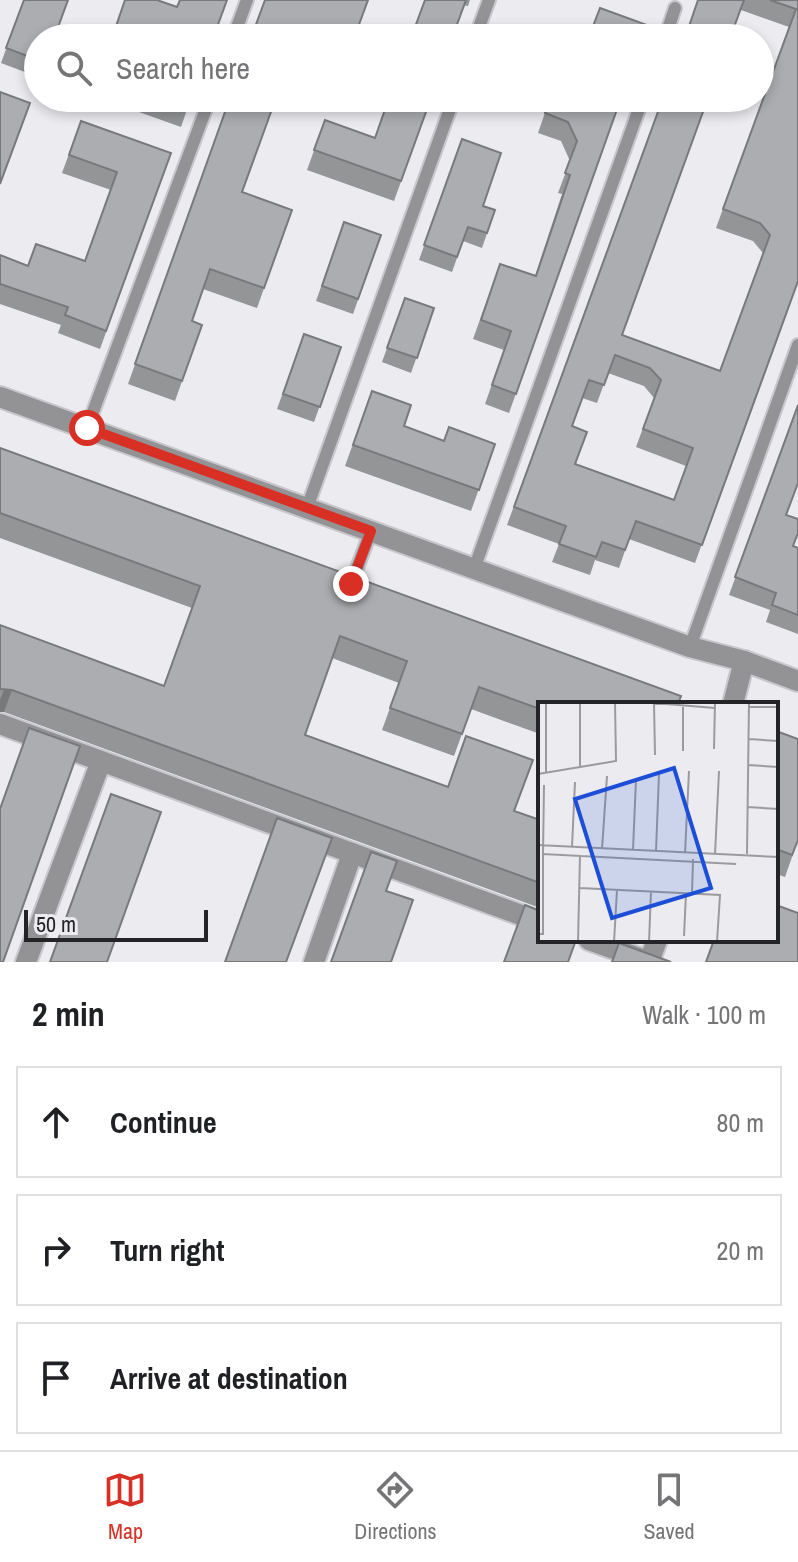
<!DOCTYPE html>
<meta charset="utf-8">
<style>
:root{--surface:#fff;--page:#f2f2f2;--text:#202124;--muted:#757577;--line:#e0e0e0;--accent:#d93025}
body{margin:0;font-family:"Archivo Narrow",sans-serif;background:var(--page);color:var(--text)}
.scale{position:absolute;left:24px;bottom:20px;width:184px;box-sizing:border-box;padding-left:8px;border:4px solid #242426;border-top:0;font-size:22px;line-height:28px;white-space:nowrap;color:#242426;-webkit-text-stroke:6px #ebebf0;paint-order:stroke}
.stop{position:absolute;width:24px;height:24px;margin:-18px;border:6px solid #d93025;border-radius:50%;background:#fff}
.stop.end{background:#d93025;border-color:#fff;box-shadow:0 2px 8px #0008}
.list{margin:0;padding:0;list-style:none}
h2{display:flex;justify-content:space-between;align-items:center;height:104px;margin:0;padding:0 32px;font-size:34px}
h2 small{font-size:26px;font-weight:400;color:var(--muted)}
.list li{display:grid;grid-template-columns:52px 1fr auto;gap:24px;align-items:center;box-sizing:border-box;height:112px;margin:0 16px 16px;padding:0 16px;border:2px solid var(--line);border-radius:0px}
.list b{display:block;font-size:30px;white-space:nowrap}
.list em{font-size:26px;font-style:normal;color:var(--muted)}
.icon{flex:none;width:44px;height:44px;fill:none;stroke:currentColor;stroke-width:2;stroke-linecap:round;stroke-linejoin:round}
.map{position:relative;flex:none;width:798px;height:962px;overflow:hidden}
.search{position:absolute;background:var(--surface);box-shadow:0 4px 12px #0003;left:24px;right:24px;top:24px;height:88px;display:flex;align-items:center;gap:20px;box-sizing:border-box;padding:0 28px;border-radius:44px;color:var(--muted);font-size:30px}
.sheet{height:488px;background:var(--surface)}
nav{display:flex;justify-content:space-around;align-items:center;box-sizing:border-box;height:112px;border-top:2px solid var(--line);background:var(--surface);font-size:22px;color:var(--muted)}
nav a{display:grid;justify-items:center;gap:4px}
nav .on{color:var(--accent)}
.map>svg:first-child{display:block}
.lines{fill:none;stroke-linecap:round;stroke-linejoin:round}
.service-casing{stroke:#c7c7cc;stroke-width:16}
.minor-casing{stroke:#c7c7cc;stroke-width:24}
.tertiary-casing{stroke:#c7c7cc;stroke-width:24}
.service{stroke:#939395;stroke-width:12}
.minor{stroke:#939395;stroke-width:20}
.tertiary{stroke:#939395;stroke-width:20}
.wall{fill:#949597;fill-rule:evenodd}
.shaded-wall{fill:#78797b}
.building{fill:#acadb0;stroke:#78797b;stroke-width:2;fill-rule:evenodd}
.route{stroke:#d93025;stroke-width:10}
.inset-road{fill:none;stroke:#9b9b9f;stroke-width:2}
.view{fill:#1d4ed8;fill-opacity:0.15;stroke:#1d4ed8;stroke-width:4}
.inset-edge{fill:none;stroke:#242426;stroke-width:4}
</style>
<div class="map">
<svg width="798" height="962" viewBox="0 0 798 962">
<rect width="100%" height="100%" fill="#ebebf0"/>
<g class="lines">
<defs>
<g id="service">
<path d="M233 38 247 0"/>
<path d="M475 38 489 0"/>
<path d="M665 38 675 8"/>
<path d="M87 428 210 98"/>
<path d="M307 508 454 98"/>
<path d="M474 569 643 98"/>
<path d="M351 584 371 531"/>
<path d="M690 647 798 345"/>
</g>
<g id="minor">
<path d="M733 704 744 661"/>
<path d="M0 724 540 922"/>
<path d="M589 940 650 962"/>
<path d="M26 962 101 761"/>
<path d="M314 962 352 854"/>
<path d="M649 962 657 940"/>
</g>
<path id="tertiary" d="M0 397 690 647 744 661 798 681"/>
</defs>
<!-- service casing -->
<use href="#service" class="service-casing"/>
<!-- minor casing -->
<use href="#minor" class="minor-casing"/>
<!-- tertiary casing -->
<use href="#tertiary" class="tertiary-casing"/>
<!-- service -->
<use href="#service" class="service"/>
<!-- minor -->
<use href="#minor" class="minor"/>
<!-- tertiary -->
<use href="#tertiary" class="tertiary"/>
</g>
<!-- wall -->
<g class="wall">
<path d="M24 0 38 38V77L1 63Z"/>
<path d="M425 0H470L468 6Z"/>
<path d="M698 0H798V281L695 563 629 539 619 568 595 560 590 575 552 562 559 544 507 525 663 98 622 335 720 371 763 253 753 241 716 228 789 27 741 10ZM608 373 644 386 654 398 636 447 686 466 674 500 575 464 572 426 582 398 597 403Z"/>
<path d="M600 8 642 38H589Z"/>
<path d="M144 98H191L181 127 139 112Z"/>
<path d="M230 98 242 192 292 210 257 308 203 289 192 321 202 325 175 401 128 384Z"/>
<path d="M431 98 394 201 307 170 325 120 375 138Z"/>
<path d="M550 98H621L509 413 485 404 504 350 473 339 500 264 535 276 562 194 558 193 570 161 561 141 538 133Z"/>
<path d="M81 121 171 153 100 349 58 333 61 325 0 304V255L28 266 85 261 111 190 62 173Z"/>
<path d="M462 139 483 206 495 210 482 248 463 241 452 272 419 260Z"/>
<path d="M344 222 381 235 353 314 316 301Z"/>
<path d="M405 298 434 308 411 373 382 362Z"/>
<path d="M304 334 341 347 314 422 277 409Z"/>
<path d="M372 391 404 426 444 441 495 444 471 511 345 466Z"/>
<path d="M798 405 786 515 793 546 798 548V634L766 622 770 610 729 595Z"/>
<path d="M0 448 540 704V734L471 709 454 756 382 730 399 683 332 658 305 735 540 820V908L4 712H0V625L164 686 192 608 0 538Z"/>
<path d="M776 731 798 840 785 877 776 874Z"/>
</g>
<!-- shaded-wall -->
<path class="shaded-wall" d="M4 690H12L4 712H0V700Z"/>
<!-- building -->
<g class="building">
<path d="M24 0H68L54 38H38V60L6 48Z"/>
<path d="M125 0H157L177 7 180 0H227L213 38H112Z"/>
<path d="M265 0H368L354 38H251Z"/>
<path d="M425 0H466L452 38H411Z"/>
<path d="M698 0H744L730 38H685Z"/>
<path d="M770 0H798V281L702 545 636 521 625 550 602 542 596 557 559 544 566 526 514 507 663 98H708L622 335 720 371 770 235 760 223 723 209 796 9ZM615 355 650 368 661 380 643 429 693 448 674 500 575 464 587 432 572 426 589 380 604 385Z"/>
<path d="M600 8 647 25 642 38H604L606 34 592 29Z"/>
<path d="M0 92 30 103 0 184Z"/>
<path d="M163 98H191L188 107Z"/>
<path d="M230 98H276L242 192 292 210 264 288 210 269 192 321 202 325 182 381 135 364Z"/>
<path d="M389 98H431L401 181 314 150 325 120 375 138Z"/>
<path d="M550 98H621L516 394 492 385 511 331 481 320 500 264 536 276 570 175 565 173 577 141 568 122 545 113Z"/>
<path d="M81 121 171 153 106 331 65 315 68 307 0 284V255L28 266 36 244 85 261 117 172 69 155Z"/>
<path d="M462 139 501 153 483 206 495 210 487 233 468 227 457 257 424 245Z"/>
<path d="M344 222 381 235 358 299 322 286Z"/>
<path d="M405 298 434 308 417 358 387 348Z"/>
<path d="M304 334 341 347 320 407 283 394Z"/>
<path d="M372 391 411 405 404 426 444 441 449 427 495 444 479 490 353 445Z"/>
<path d="M798 405V483L786 515 798 519V533L793 546 798 548V615L772 605 776 593 735 577Z"/>
<path d="M0 448 681 696 678 704H540V709L479 687 462 734 390 708 407 661 340 636 305 735 448 787 466 736 533 760 514 811 540 820V883L12 690 0 689V625L164 686 200 586 0 513Z"/>
<path d="M29 728 80 746 3 962H0V809Z"/>
<path d="M776 731 798 739V840L792 855 776 849Z"/>
<path d="M111 794 161 812 107 962H50Z"/>
<path d="M277 818 332 838 286 962H225Z"/>
<path d="M371 852 397 861 386 891 413 900 391 962H331Z"/>
<path d="M525 905 540 911V940H576L568 962H504Z"/>
<path d="M776 905 798 913V962H706L714 940H776Z"/>
<path d="M619 943 671 962H612Z"/>
</g>
<g class="lines">
<!-- route -->
<path class="route" d="M87 428 371 531 351 584"/>
</g>
<!-- overview -->
<g transform="translate(538 702)">
<rect width="240" height="240" fill="#ebebf0"/>
<path class="inset-road" d="M8 0V70M42 0V65M104 0 177 6M116 1 117 53M145 3V49M211 5H240M211 37 240 39M176 47 177 0M210 63 240 65M0 72 78 59 77 0M209 105 240 107M0 143 240 155M34 145 37 80M64 147 69 74M95 148 98 77M118 149 121 72M147 151 151 69M5 152 6 83M177 152 181 69M209 152 211 0M42 186 182 193 179 240M154 192 155 157M0 232H5V152L198 162M146 234 148 191M40 240 42 153M76 240 79 188M111 240 113 190"/>
<path class="view" d="M136 66 173 186 74 216 37 97Z"/>
<rect width="240" height="240" class="inset-edge"/>
</g>
</svg>
<div class="scale">50 m</div>
<div class="stop" style="left:87px;top:428px"></div>
<div class="stop end" style="left:351px;top:584px"></div>
<div class="search"><svg class="icon" aria-label="search" viewBox="0 0 24 24"><circle cx="10" cy="10" r="6"/><path d="M15 15l6 6"/></svg>Search here</div>
</div>
<section class="sheet">
<h2>2 min<small>Walk · 100 m</small></h2>
<ul class="list">
<li><svg class="icon" aria-label="ahead" viewBox="0 0 24 24"><path d="M12 20V5M6 11l6-6 6 6"/></svg><div><b>Continue</b></div><em>80 m</em></li>
<li><svg class="icon" aria-label="right" viewBox="0 0 24 24"><path d="M7 20v-9h11M14 6l5 5-5 5"/></svg><div><b>Turn right</b></div><em>20 m</em></li>
<li><svg class="icon" aria-label="arrive" viewBox="0 0 24 24"><path d="M6 21V4h12l-3 4 3 4H6"/></svg><div><b>Arrive at destination</b></div></li>
</ul>
</section>
<nav>
<a class="on"><svg class="icon" aria-label="map" viewBox="0 0 24 24"><path d="M3 6l6-2 6 2 6-2v14l-6 2-6-2-6 2zM9 4v14M15 6v14"/></svg>Map</a>
<a><svg class="icon" aria-label="directions" viewBox="0 0 24 24"><path d="M12 3l9 9-9 9-9-9zM9 14v-3h6M13 9l2 2-2 2"/></svg>Directions</a>
<a><svg class="icon" aria-label="saved" viewBox="0 0 24 24"><path d="M7 4h10v16l-5-4-5 4z"/></svg>Saved</a>
</nav>
